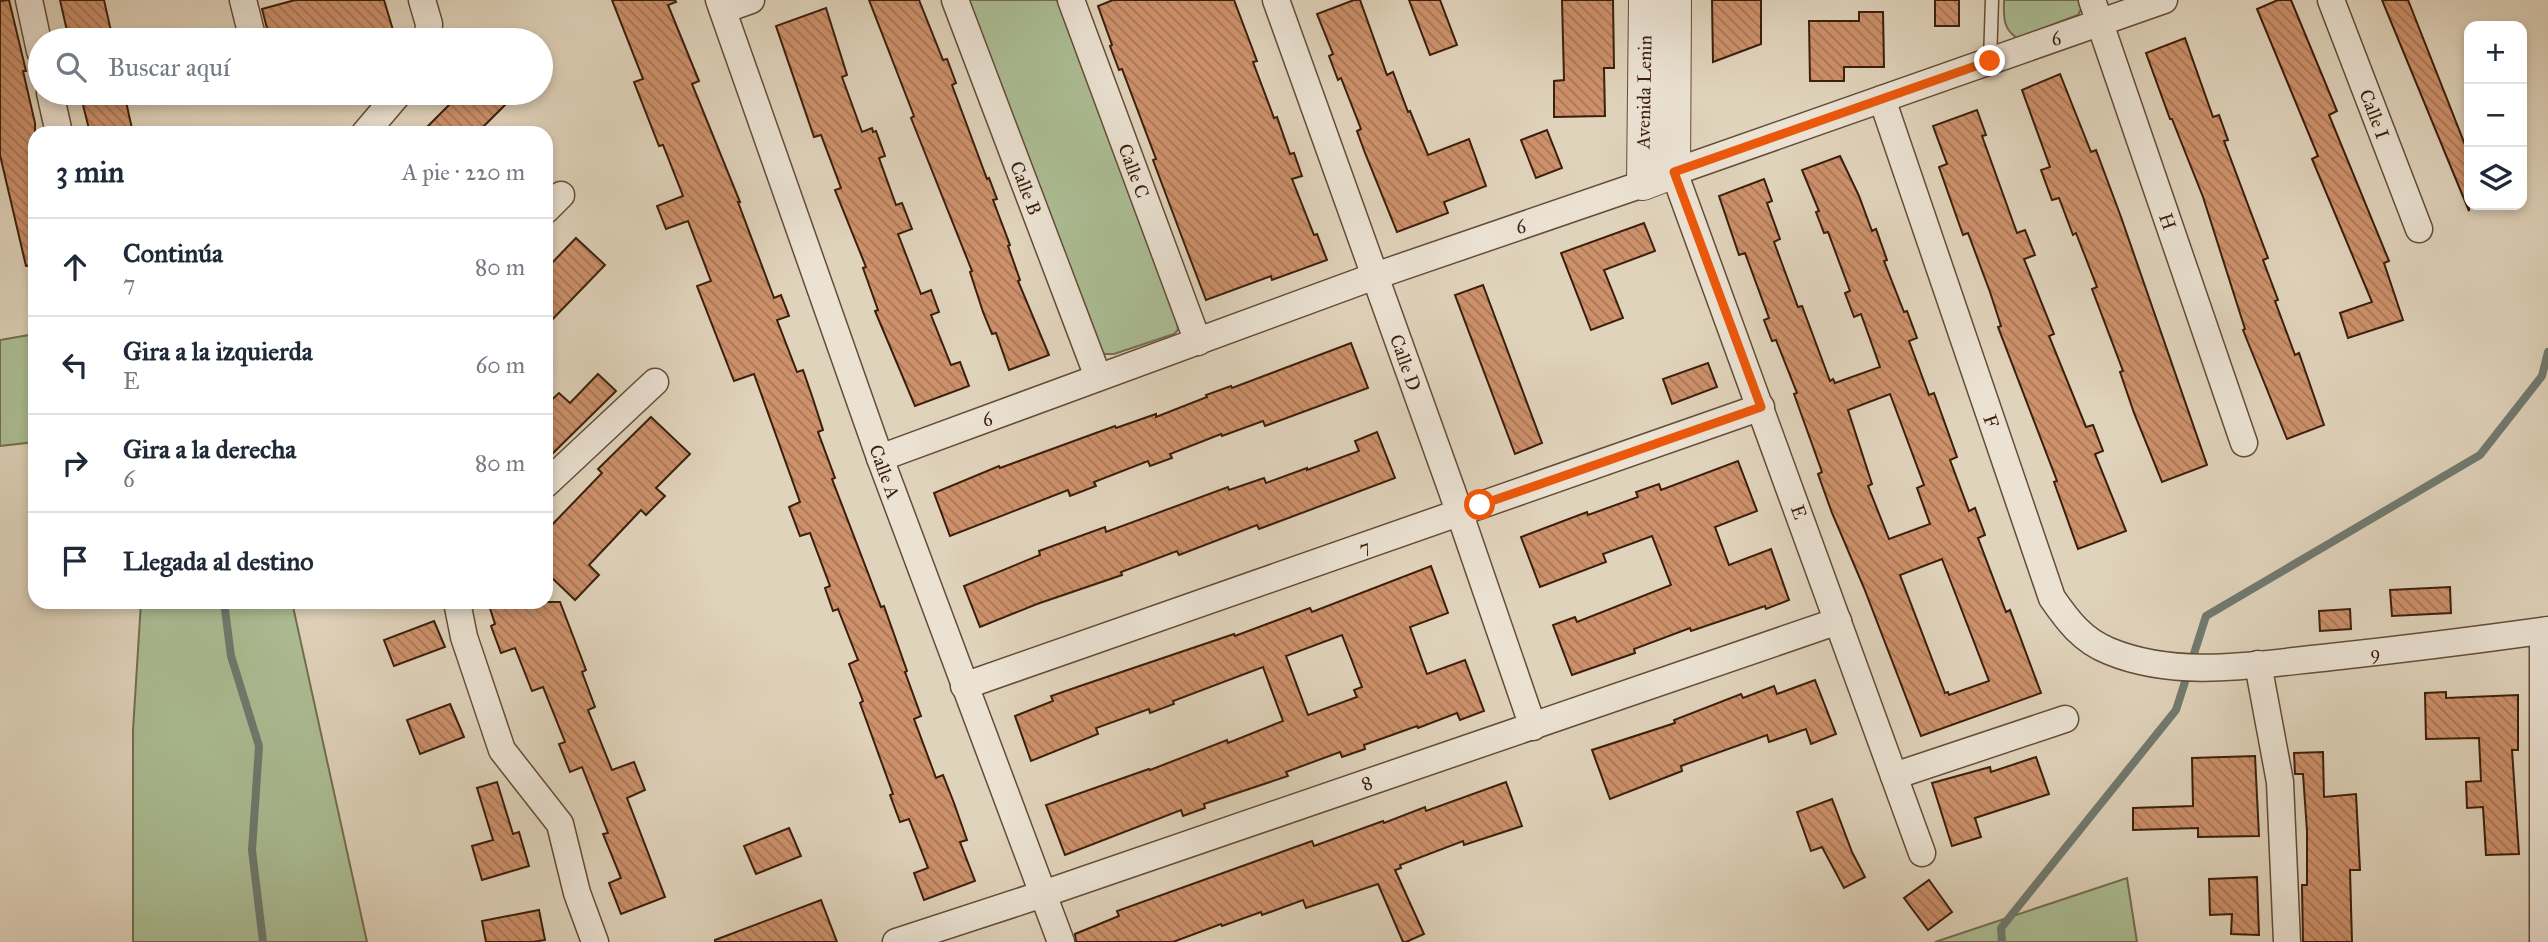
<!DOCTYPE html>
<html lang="es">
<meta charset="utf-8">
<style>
:root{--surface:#fff;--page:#f2f2f3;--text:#1f2937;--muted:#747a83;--line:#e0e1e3}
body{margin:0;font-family:"IM FELL Great Primer",serif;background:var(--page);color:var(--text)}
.controls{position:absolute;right:21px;top:21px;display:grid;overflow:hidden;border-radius:14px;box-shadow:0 4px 10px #0003}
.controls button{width:63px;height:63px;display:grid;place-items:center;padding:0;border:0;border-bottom:2px solid var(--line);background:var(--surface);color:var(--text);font:35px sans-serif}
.stop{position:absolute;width:21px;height:21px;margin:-16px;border:5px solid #ea580c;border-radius:50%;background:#fff}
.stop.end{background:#ea580c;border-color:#fff;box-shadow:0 2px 7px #0008}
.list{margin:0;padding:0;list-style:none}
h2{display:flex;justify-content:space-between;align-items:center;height:91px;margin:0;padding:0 28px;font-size:30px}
h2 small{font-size:23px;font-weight:400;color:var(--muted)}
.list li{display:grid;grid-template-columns:46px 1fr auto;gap:21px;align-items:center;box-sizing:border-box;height:98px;padding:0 28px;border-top:2px solid var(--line)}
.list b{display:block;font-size:26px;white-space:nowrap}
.list p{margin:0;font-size:23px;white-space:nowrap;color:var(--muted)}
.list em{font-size:23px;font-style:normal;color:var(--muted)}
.icon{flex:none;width:38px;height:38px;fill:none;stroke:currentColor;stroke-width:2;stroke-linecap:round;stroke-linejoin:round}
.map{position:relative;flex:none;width:2548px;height:942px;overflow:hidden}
.search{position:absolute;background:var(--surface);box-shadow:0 4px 10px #0003;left:28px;top:28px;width:525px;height:77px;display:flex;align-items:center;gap:18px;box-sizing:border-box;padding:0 24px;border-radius:38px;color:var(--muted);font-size:26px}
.panel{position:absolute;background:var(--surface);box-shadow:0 4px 10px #0003;left:28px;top:126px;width:525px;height:483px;border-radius:21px}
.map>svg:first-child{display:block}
.green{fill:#acbe95;stroke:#746e50;stroke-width:2}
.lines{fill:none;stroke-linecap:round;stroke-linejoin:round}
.stream{stroke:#707a70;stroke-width:8}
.building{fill:url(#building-back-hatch);stroke:#3b1f0b;stroke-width:2;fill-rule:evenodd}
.service-casing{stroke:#644c37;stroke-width:15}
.minor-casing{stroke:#644c37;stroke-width:29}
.tertiary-casing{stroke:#644c37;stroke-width:34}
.service{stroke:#ebe2d3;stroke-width:12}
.minor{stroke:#ebe2d3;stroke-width:26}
.tertiary{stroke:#ebe2d3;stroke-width:32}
.route{stroke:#ea580c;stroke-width:9}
.labels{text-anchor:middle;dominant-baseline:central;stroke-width:5;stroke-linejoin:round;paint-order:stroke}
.street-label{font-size:19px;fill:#3b1f0b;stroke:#ebe2d3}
</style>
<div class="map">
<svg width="2548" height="942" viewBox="0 0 2548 942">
<defs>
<pattern id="building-back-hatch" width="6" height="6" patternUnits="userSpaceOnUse" patternTransform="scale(1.75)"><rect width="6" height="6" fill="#cd916c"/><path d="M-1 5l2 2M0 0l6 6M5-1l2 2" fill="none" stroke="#a87657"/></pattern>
</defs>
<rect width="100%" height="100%" fill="#e0d3bb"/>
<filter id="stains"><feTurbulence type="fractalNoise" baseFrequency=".00286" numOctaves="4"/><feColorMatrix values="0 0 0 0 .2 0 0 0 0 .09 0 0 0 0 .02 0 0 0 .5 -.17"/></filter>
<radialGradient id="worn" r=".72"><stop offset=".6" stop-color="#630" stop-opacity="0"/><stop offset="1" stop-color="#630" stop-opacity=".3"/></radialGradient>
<!-- green -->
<g class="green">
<path d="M968 0H1060L1177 320 1178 330 1174 334 1114 354H1105L1098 350Z"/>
<path d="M2004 0H2086L2078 15 2017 38C2002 28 2004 16 2004 0Z"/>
<path d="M35 334V442L0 446V340Z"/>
<path d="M141 602H292L367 942H133V730Z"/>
<path d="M2127 878 2137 942H1935Z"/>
</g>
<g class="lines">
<!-- stream -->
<g class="stream">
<path d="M224 602 231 656 259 746 252 850 263 942"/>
<path d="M2002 942 2001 928 2176 710 2206 616 2480 455 2542 376 2548 352"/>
</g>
</g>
<!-- building -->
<g class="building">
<path d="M9 0 26 71H23L35 123V265L26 266 0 155V1Z"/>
<path d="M60 0H104L113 40H69Z"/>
<path d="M295 0H384L396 40H270L262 9Z"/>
<path d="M612 0H675L676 2 668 5 699 81 692 84 740 202H738L774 298 781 295 789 316 777 320 797 372 803 370 812 396 823 430 818 432 835 478 832 479 881 607 884 606 907 671 905 672 921 716 914 719 936 778 943 775 954 803 967 840 960 842 975 881 924 900 914 873 928 868 909 819 900 822 890 795 893 794 860 703 863 701 849 664 858 660 838 609 833 611 825 588 830 586 810 533 800 536 789 507 800 502 754 374 734 381 697 286 711 281 688 221 666 229 657 206 683 196 663 145 659 146 634 82 643 79Z"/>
<path d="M869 0H919L943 60 947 59 956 83 952 85 987 179 989 178 997 199 993 200 1010 245 1008 246 1020 280 1018 281 1049 355 1009 370 996 333 992 334 983 312 970 272 972 271 911 118 914 116Z"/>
<path d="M1113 0H1234L1257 61 1253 62 1274 118 1277 117 1290 154 1294 153 1302 176 1292 179 1314 235 1317 234 1327 260 1272 280 1271 276 1206 300 1183 240 1153 160 1156 159 1122 69 1119 70 1110 46 1112 45 1098 6Z"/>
<path d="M1354 0H1360L1387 75 1393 72 1408 112 1410 111 1428 155 1469 139 1486 186 1444 202 1448 213 1397 232 1365 153 1357 131 1361 129 1341 78 1338 80 1329 56 1333 54 1317 14Z"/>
<path d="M1409 0H1440L1457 45 1430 55Z"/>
<path d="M1562 0H1613L1614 68H1604L1605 116 1554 117V81L1564 80Z"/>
<path d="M1712 0H1761V44L1713 62Z"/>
<rect x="1935" y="0" width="24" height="26"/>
<path d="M2278 0H2291L2337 111 2329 115 2389 261 2384 263 2403 320 2348 338 2340 313 2372 302 2312 159 2318 156 2257 9Z"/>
<path d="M2382 0H2408L2469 155V211Z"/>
<path d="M826 8 847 75 842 77 862 132 872 128 873 132 876 131 885 156 879 158 896 205 902 203 912 229 898 234 921 294 931 290 939 312 931 315 951 365 960 362 969 386 915 406 875 311 878 310 863 268 866 267 835 190 841 188 821 135 814 137 776 26Z"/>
<path d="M1859 12H1883L1884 67H1844V81H1810L1809 21H1859Z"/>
<path d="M2185 38 2213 117 2219 115 2228 140 2224 141 2268 258 2263 260 2278 300 2275 301 2295 355 2299 353 2324 425 2287 439 2243 330 2245 329 2203 197 2172 119H2170L2146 53Z"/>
<path d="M2060 74 2091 152 2096 150 2121 217 2207 465 2162 482 2134 413 2120 372 2123 371 2092 289 2097 287 2076 233 2073 235 2059 198 2052 200 2041 170 2050 167 2022 90Z"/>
<path d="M80 93H124L133 133H90Z"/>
<path d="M461 93H517L477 133H421Z"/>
<path d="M1977 110 1986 135 1982 136 2017 233 2025 230 2035 255 2024 259 2054 334 2049 336 2086 427 2093 425 2103 451 2095 454 2126 531 2078 549 2054 482 2057 481 1998 327 2001 326 1990 292 1968 233 1963 235 1939 167 1947 164 1933 126Z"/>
<path d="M1547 130 1562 168 1536 178 1521 140Z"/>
<path d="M1840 156 1859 196 1872 231 1876 229 1887 260 1884 261 1904 312 1907 311 1917 338 1909 341 1929 395 1934 393 1957 457 1950 460 1969 511 1975 508 1985 535 1978 538 2006 612 2010 610 2041 693 1921 736 1864 588 1832 513 1818 474 1822 472 1794 394 1797 393 1776 340 1772 341 1764 320 1769 318 1745 253 1739 255 1719 196 1764 179 1772 201 1767 203 1780 239 1774 242 1798 307 1802 306 1830 381 1833 379 1835 383 1880 367 1861 314 1854 317 1845 293 1850 291 1828 232 1824 233 1816 212 1819 211 1802 170ZM1890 394 1924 485 1917 488 1930 524 1889 539 1868 486 1872 484 1848 410ZM1942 559 1989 681 1949 695 1948 692 1945 693 1900 575Z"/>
<path d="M1644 223 1655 251 1604 270 1623 318 1591 330 1561 253Z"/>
<path d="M576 238 605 265 546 326V269Z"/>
<path d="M1483 285 1542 443 1515 454 1455 295Z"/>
<path d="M1351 343 1368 388 1265 426 1263 421 1222 436 1221 434 1170 454 1172 458 1150 466 1148 461 1094 482 1096 486 1070 496 1068 490 950 536 934 493 999 466 1000 468 1115 426 1116 428 1156 414V417L1207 397 1206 395 1231 386 1232 388Z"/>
<path d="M1708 363 1717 387 1672 404 1663 379Z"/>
<path d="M598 374 616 391 546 460V405L559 393 570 403Z"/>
<path d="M651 417 690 454 656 488 665 496 646 515 641 510 589 565 599 575 575 600 546 572V531L602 473 598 469Z"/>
<path d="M1377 432 1395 478 1259 529 1257 525 1179 555 1177 551 1121 572 1122 575 1037 604 980 627 964 586 1040 555 1039 551 1105 527 1106 532 1228 487 1229 490 1264 478 1266 483 1307 468V470L1359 451 1355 441Z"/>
<path d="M1738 461 1757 511 1715 527 1729 565 1771 549 1789 600 1766 609 1765 606 1691 631 1690 628 1634 649 1635 653 1572 675 1553 625 1575 617 1577 622 1671 585 1652 536 1603 554 1606 562 1540 587 1521 537 1587 512 1588 515 1638 497 1636 492 1659 484 1661 490Z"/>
<path d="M1431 566 1448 613 1410 627 1427 674 1465 660 1484 711 1460 720 1457 713 1418 728 1417 726 1364 745 1365 749 1342 757 1340 752 1286 772 1288 776 1204 804 1205 808 1183 816 1181 810 1065 855 1046 805 1149 769 1150 770 1227 740 1228 743 1283 721 1263 667 1173 701 1174 704 1150 713 1149 709 1096 728 1098 734 1031 761 1015 716 1053 701 1051 696 1080 686 1234 634 1235 636 1310 608 1312 612ZM1342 635 1362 687 1354 690 1357 697 1308 715 1286 656Z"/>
<path d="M2450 587 2451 613 2392 616 2390 590Z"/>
<path d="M488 602H560L586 670 582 672 595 707 588 710 612 770 634 762 645 790 627 798 665 897 621 914 609 883 621 878 603 834 608 833 582 767 570 772 559 744 565 742 543 687 532 691 515 648 501 653 491 626 495 624Z"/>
<path d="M2350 609 2351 629 2320 631 2319 611Z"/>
<path d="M434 621 445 647 394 666 384 640Z"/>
<path d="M1815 680 1836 734 1811 744 1806 729 1769 742 1767 735 1681 766 1682 771 1610 799 1592 750 1675 723 1674 720 1741 694 1743 698 1774 686 1777 694Z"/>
<path d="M2446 692V698L2518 695V750H2512L2519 854 2486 855 2483 807 2467 808 2466 782 2481 781 2479 738 2426 739 2425 693Z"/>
<path d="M450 704 464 737 420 754 407 720Z"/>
<path d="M2323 752 2324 797 2356 794 2360 870H2350L2352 942H2303L2302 885H2307V831L2303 774H2295L2294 753Z"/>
<path d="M2255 756 2259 836 2198 837V828L2133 830V808L2193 806 2192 758Z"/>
<path d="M2036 757 2049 794 1975 818 1981 837 1952 846 1932 783 1990 767 1991 772Z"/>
<path d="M497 782 513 834 519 832 529 866 482 880 472 846 493 840 477 788Z"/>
<path d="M1506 782 1522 826 1464 845 1463 841 1400 865 1401 868 1395 870 1424 934 1406 942H1403L1378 884 1306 908 1303 900 1262 915 1261 912 1222 926 1221 924 1173 942H1076L1075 934 1119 916 1117 911 1312 841 1314 846 1383 821 1384 823 1425 807 1426 811Z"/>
<path d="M1832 799 1852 852 1865 877 1844 888 1822 847 1811 851 1797 812Z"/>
<path d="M789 828 801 856 756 874 744 846Z"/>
<path d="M2257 877 2259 935 2231 934 2232 914 2210 915 2209 879Z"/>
<path d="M1929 880 1952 912 1928 930 1904 898Z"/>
<path d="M821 900 837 942H715V940Z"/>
<path d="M539 910 545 940 533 942H486L482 921Z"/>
</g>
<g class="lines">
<defs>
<path id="service" d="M1990 61 1992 0"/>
<g id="minor">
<path d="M29 0 40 51"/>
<path d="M243 0 253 40"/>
<path d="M422 0 429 24 428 40"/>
<path id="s1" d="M719 0 880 458 1061 942"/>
<path id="s2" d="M955 0 1098 377"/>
<path id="s3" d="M1071 0 1198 342"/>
<path id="s4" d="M1276 0 1452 491 1533 727"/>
<path id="s5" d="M2092 0 2244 443"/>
<path id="s6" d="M2331 0 2419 229"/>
<path d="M723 10 751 0"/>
<path d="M50 93 59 133"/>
<path id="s7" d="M1882 99 2052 598C2068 621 2082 640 2109 651 2179 680 2259 664 2331 657 2404 649 2476 640 2548 630"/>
<path d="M365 133 399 93"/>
<path d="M546 210 561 195"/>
<path id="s8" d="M880 458 1375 276 1643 184"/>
<path d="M546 484 655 382"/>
<path d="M457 602 464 637 502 750 560 824 577 893 595 942"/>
<path d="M2543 631V942"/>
<path d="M2258 664 2280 782 2287 942"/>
<path id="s9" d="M964 686 1761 407"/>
<path d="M1894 776 2065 719"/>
<path id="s10" d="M1922 853 1674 172 2164 0"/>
<path id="s11" d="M896 942 1043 894 1838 621"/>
</g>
<path id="tertiary" d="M1645 0 1643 184 1674 172 1675 0"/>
</defs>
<!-- service casing -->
<use href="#service" class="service-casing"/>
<!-- minor casing -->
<use href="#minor" class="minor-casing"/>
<!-- tertiary casing -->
<use href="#tertiary" class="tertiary-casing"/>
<!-- service -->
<use href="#service" class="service"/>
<!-- minor -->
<use href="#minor" class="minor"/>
<!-- tertiary -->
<use href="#tertiary" class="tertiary"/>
</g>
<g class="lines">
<!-- route -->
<path class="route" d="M1480 505 1761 407 1674 172 1990 61"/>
</g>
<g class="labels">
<!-- street labels -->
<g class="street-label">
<text stroke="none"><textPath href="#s10" startOffset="1129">6</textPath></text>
<text transform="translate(1644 92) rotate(-89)">Avenida Lenin</text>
<text stroke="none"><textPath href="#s6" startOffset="122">Calle I</textPath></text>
<text stroke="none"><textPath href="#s3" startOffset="182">Calle C</textPath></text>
<text stroke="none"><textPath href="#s2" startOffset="201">Calle B</textPath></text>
<text stroke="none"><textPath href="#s5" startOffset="234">H</textPath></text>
<text stroke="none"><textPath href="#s8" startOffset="681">6</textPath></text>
<text stroke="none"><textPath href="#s4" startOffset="385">Calle D</textPath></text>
<text stroke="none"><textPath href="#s8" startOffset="114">6</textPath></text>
<text stroke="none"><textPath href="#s7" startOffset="340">F</textPath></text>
<text stroke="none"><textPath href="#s1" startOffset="500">Calle A</textPath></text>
<text transform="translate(1799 512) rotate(70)">E</text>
<text stroke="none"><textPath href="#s9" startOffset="424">7</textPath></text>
<text stroke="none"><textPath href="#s7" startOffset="875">9</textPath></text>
<text stroke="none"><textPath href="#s11" startOffset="497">8</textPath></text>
</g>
</g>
<rect width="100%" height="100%" filter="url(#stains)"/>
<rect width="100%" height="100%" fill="url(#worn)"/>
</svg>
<div class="controls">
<button>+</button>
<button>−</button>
<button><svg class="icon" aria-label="layers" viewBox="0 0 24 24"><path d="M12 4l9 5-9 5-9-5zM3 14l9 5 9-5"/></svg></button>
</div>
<div class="stop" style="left:1480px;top:505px"></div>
<div class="stop end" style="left:1990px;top:61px"></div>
<div class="search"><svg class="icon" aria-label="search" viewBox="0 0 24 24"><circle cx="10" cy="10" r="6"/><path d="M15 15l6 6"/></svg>Buscar aquí</div>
<section class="panel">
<h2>3 min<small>A pie · 220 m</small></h2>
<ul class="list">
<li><svg class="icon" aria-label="ahead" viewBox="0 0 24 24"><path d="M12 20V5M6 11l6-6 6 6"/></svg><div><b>Continúa</b><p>7</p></div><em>80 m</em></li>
<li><svg class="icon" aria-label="left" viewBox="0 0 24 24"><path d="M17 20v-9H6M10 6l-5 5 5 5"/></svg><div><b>Gira a la izquierda</b><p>E</p></div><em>60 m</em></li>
<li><svg class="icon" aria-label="right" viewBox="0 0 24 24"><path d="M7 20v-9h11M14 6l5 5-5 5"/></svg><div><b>Gira a la derecha</b><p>6</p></div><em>80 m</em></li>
<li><svg class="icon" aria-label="arrive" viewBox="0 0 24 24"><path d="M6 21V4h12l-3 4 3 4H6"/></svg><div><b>Llegada al destino</b></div></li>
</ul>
</section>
</div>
